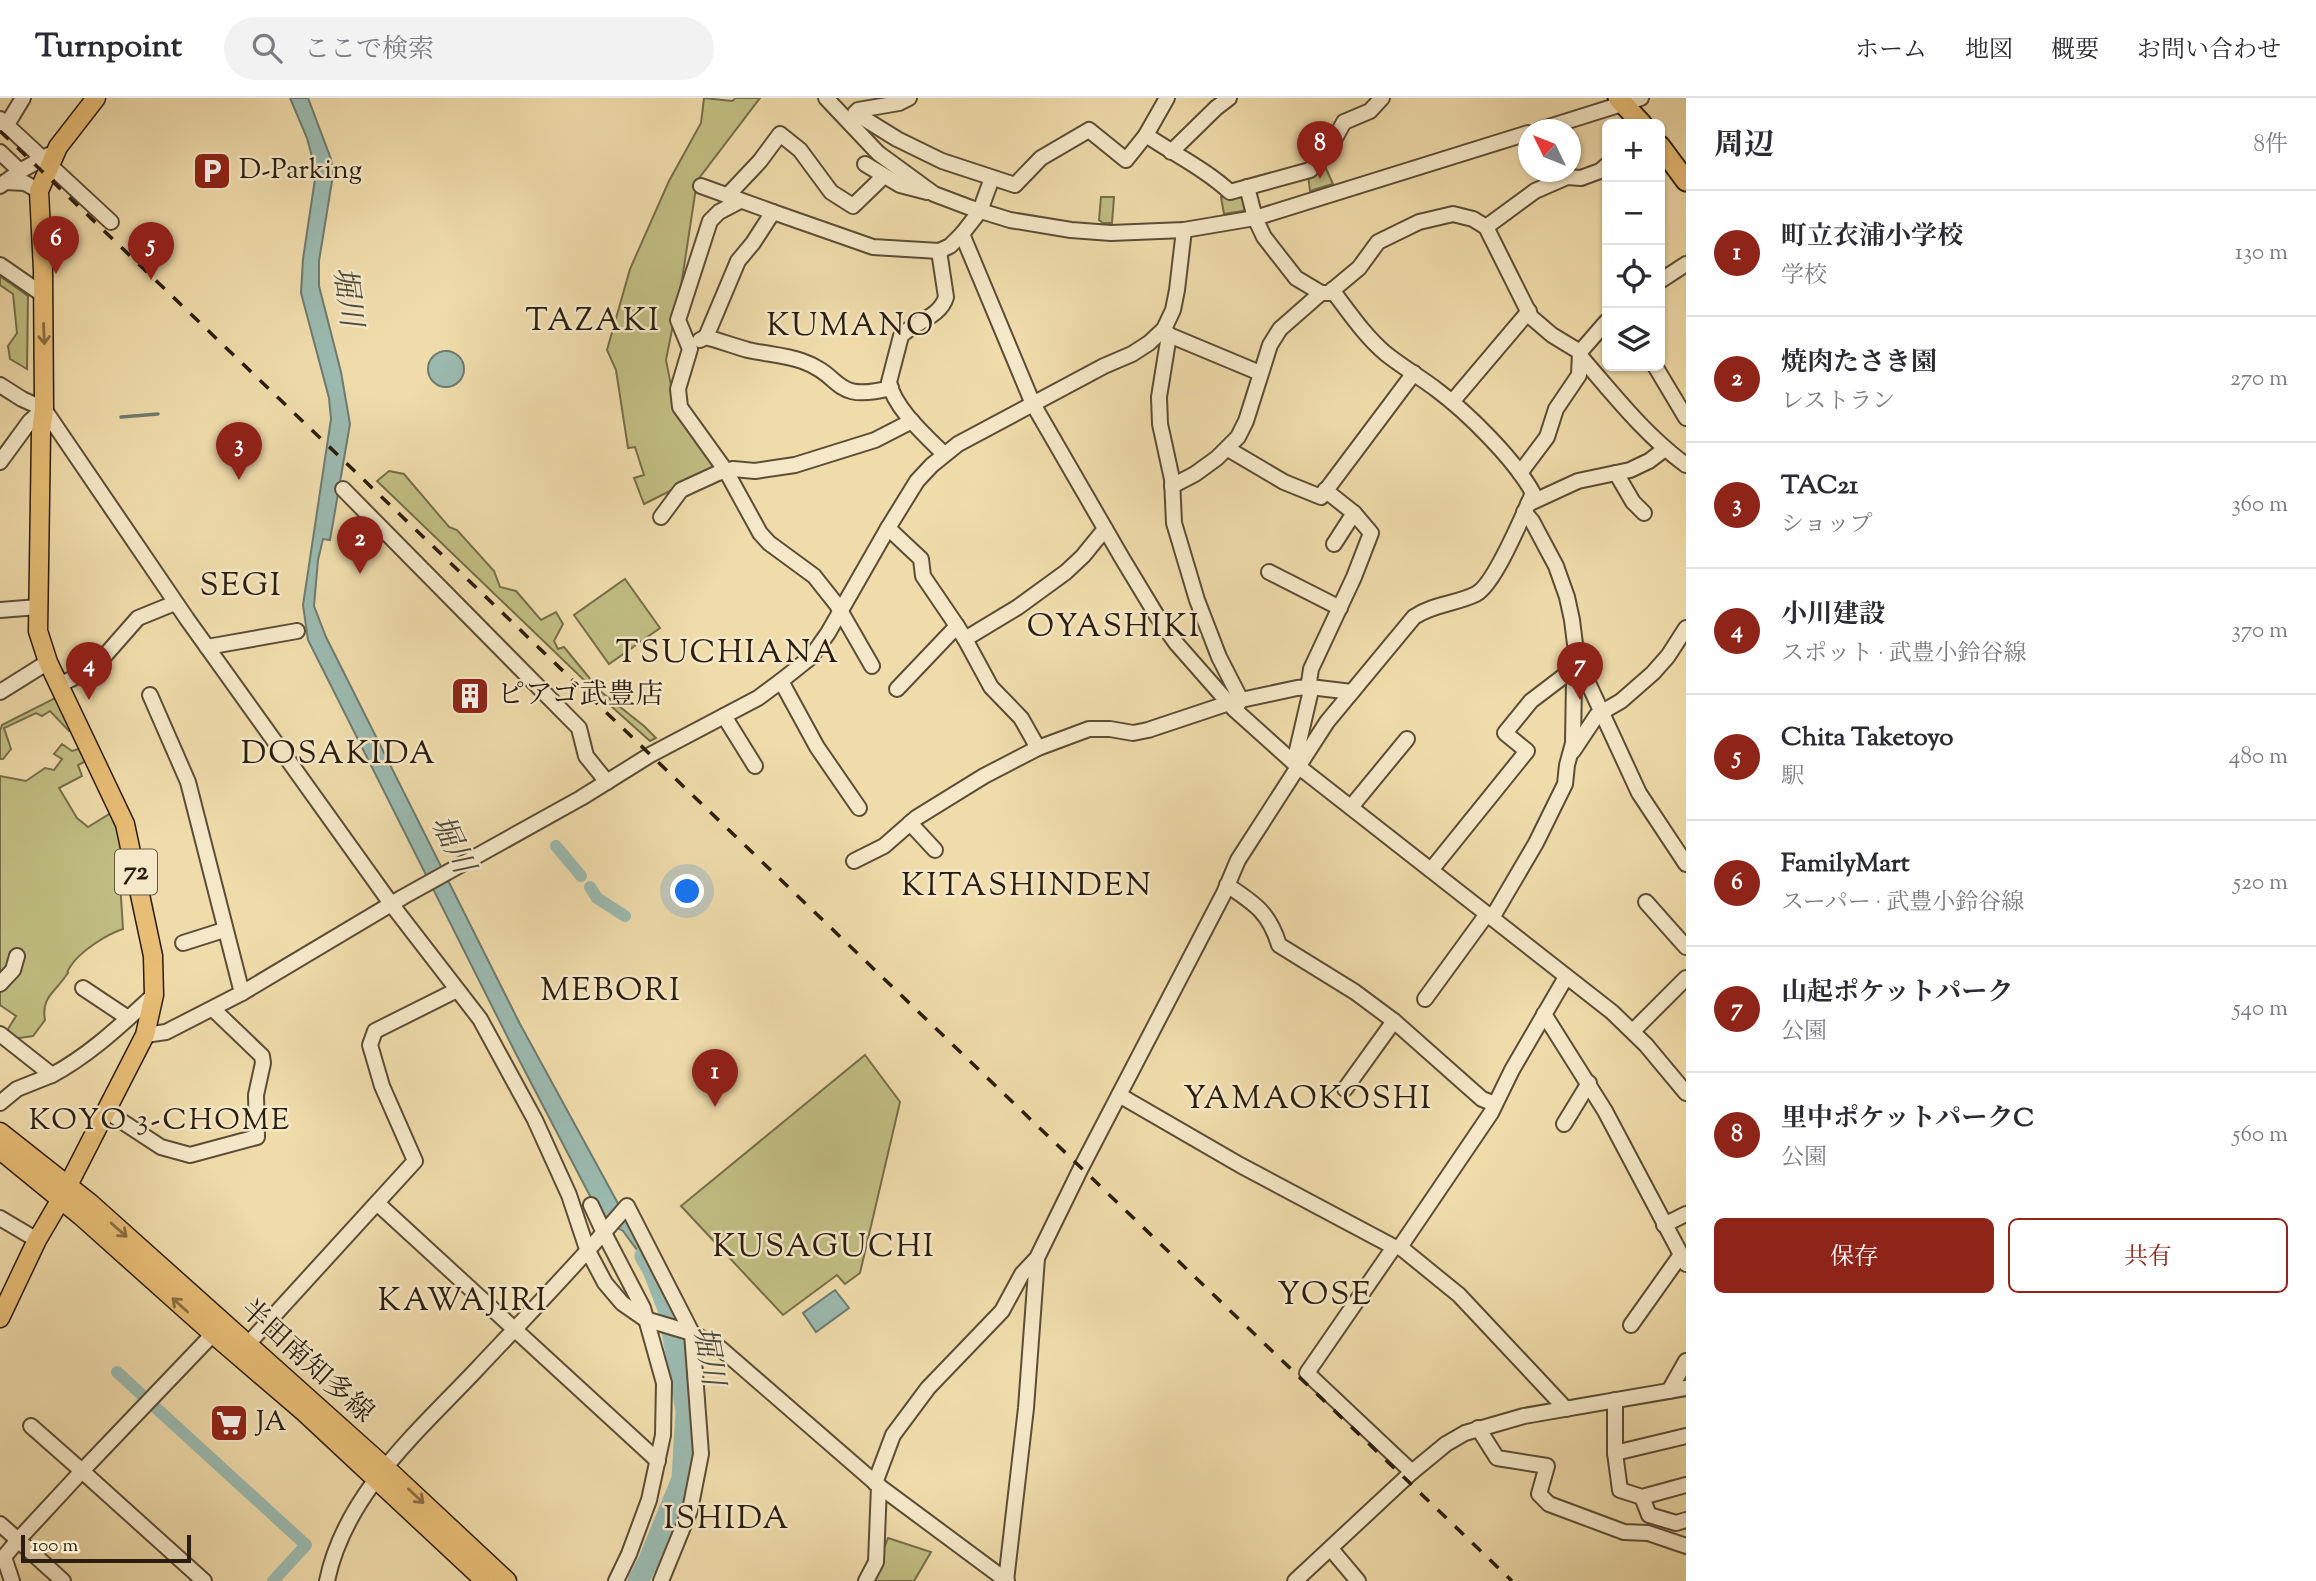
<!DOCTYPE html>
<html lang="ja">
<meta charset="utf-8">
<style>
:root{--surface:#fff;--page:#f2f2f3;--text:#2b2b33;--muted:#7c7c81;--line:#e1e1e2;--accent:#8f2418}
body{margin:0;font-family:"Sorts Mill Goudy","Noto Serif JP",serif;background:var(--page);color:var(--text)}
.controls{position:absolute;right:21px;top:21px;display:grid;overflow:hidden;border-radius:10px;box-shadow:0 2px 5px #0004}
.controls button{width:63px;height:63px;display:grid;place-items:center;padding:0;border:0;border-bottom:2px solid var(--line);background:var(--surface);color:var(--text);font:35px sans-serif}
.compass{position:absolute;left:1518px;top:21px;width:63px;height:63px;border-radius:50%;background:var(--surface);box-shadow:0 2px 5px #0004;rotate:313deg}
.scale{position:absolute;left:21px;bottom:18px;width:170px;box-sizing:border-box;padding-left:7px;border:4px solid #2b1d0f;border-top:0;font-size:19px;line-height:24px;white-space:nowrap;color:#2b1d0f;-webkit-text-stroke:5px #f5e8c8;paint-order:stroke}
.you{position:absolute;left:688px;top:794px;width:24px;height:24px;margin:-18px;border:5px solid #fff;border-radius:50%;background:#1a73e8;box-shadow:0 0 0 10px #1a73e833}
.badge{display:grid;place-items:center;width:46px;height:46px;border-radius:50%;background:var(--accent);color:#fff;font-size:23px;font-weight:700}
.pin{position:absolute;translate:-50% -58px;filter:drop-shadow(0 2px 4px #0008)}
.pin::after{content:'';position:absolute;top:37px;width:24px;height:21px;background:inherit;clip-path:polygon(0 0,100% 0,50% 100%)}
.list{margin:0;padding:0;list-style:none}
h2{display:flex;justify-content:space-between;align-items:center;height:91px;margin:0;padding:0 28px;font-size:30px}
h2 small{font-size:23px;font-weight:400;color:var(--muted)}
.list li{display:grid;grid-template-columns:46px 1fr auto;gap:21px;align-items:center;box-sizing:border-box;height:126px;padding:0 28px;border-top:2px solid var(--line)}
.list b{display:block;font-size:26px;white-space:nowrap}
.list p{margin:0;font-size:23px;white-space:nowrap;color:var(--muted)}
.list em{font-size:23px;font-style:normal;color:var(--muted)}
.actions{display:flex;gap:14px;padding:21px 28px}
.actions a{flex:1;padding:16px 0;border:2px solid var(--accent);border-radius:10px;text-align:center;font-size:24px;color:var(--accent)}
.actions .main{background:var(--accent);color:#fff}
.icon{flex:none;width:38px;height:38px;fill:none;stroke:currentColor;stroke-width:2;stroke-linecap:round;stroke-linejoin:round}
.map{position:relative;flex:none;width:1686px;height:1483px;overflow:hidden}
header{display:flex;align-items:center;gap:42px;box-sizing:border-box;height:98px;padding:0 35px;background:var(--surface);border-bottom:2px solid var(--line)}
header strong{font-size:33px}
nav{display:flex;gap:38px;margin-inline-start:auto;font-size:24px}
.search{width:490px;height:63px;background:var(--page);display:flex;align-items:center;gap:18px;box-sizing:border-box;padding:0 24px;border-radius:38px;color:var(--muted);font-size:26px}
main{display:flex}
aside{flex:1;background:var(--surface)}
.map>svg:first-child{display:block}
.green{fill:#c1be83;stroke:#766e49;stroke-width:2}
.water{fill:#9bbab0;stroke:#6e7b70;stroke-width:2}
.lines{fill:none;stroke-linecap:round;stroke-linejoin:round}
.stream{stroke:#6e7b70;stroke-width:3.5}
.canal{stroke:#9bbab0;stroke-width:12}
.river{stroke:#9bbab0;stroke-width:21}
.minor-casing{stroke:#5c4d36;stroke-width:18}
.major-casing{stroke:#2b1d0f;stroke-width:21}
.highway-casing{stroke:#2b1d0f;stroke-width:23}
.minor{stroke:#f5e8c8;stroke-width:14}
.major{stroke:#e8be76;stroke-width:18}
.highway{stroke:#e8be76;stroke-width:19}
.rail{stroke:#2b1d0f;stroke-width:3.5;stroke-dasharray:12 12;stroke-linecap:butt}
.oneway{stroke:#8a6e42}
.labels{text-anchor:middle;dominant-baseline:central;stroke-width:5;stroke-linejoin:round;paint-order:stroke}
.shield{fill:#f5e8c8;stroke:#685a46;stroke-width:2}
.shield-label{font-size:26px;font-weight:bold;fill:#2b1d0f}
.poi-label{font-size:28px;fill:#2b1d0f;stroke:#f5e8c8;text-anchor:start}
.street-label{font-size:28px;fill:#2b1d0f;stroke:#f5e8c8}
.water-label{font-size:30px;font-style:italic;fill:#4d4c3f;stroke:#f5e8c8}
.neighbourhood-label{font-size:30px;letter-spacing:2px;fill:#2b1d0f;stroke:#f5e8c8}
.quarter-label{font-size:32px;letter-spacing:2px;fill:#2b1d0f;stroke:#f5e8c8}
</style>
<header>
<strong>Turnpoint</strong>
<div class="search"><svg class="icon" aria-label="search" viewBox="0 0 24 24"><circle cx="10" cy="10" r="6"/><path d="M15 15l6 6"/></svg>ここで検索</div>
<nav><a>ホーム</a><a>地図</a><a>概要</a><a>お問い合わせ</a></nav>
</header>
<main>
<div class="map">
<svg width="1686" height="1483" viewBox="0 0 1686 1483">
<rect width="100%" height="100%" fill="#f0dcab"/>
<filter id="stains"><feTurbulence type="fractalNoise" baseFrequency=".00286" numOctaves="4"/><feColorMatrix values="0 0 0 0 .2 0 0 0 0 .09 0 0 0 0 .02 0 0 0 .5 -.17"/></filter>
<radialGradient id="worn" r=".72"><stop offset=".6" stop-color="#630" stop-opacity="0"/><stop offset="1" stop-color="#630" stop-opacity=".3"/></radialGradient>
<!-- green -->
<g class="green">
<path d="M704 0 732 3 736 0H760L697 83 682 182 666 262 676 313 714 368 678 389 644 406 634 380 644 377 635 349 628 350 616 272 607 252 630 171 669 83 701 25Z"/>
<path d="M1323 64 1333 86 1310 93 1308 77Z"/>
<path d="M1237 96 1244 99 1246 110 1243 113 1224 116 1221 99Z"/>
<path d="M1101 99H1114L1112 125H1103L1099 122Z"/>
<path d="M0 178 28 198 27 271 10 261 8 248 17 235 13 196 0 187Z"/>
<path d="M389 373 404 376 449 429 457 432 494 473 500 489 516 493 541 522 556 514 563 526 554 543 558 551 564 549 600 593 644 628 656 640 650 643 611 608 377 383Z"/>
<path d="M625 481 660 530 609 566 574 517Z"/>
<path d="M57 599 73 630 69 633 50 613 42 618 36 615 4 630 11 651 3 661H0V633L2 627Z"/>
<path d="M62 646 72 653 82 650 88 662 78 667 82 678 59 690 77 720 88 729 111 715 118 728 128 764 119 768 123 831C107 836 79 854 70 869 64 879 72 870 65 879 54 895 41 900 45 922L33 938 13 941 8 931 16 918 0 907V678L26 683 45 670 54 672 62 661 54 656Z"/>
<path d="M865 957 900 1004 860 1175 845 1186 837 1177 783 1217 681 1108Z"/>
<path d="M888 1440 931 1454 914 1483H871Z"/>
</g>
<!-- water -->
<g class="water">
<path d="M290 0H308L331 61 333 77 319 163V188L341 274 350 326 330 442 323 441 318 462 314 508 326 539 520 926 662 1186 623 1133 602 1121 515 954 308 542 303 507 331 321 329 300 301 195 303 161 315 81 314 66 307 40Z"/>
<circle cx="446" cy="271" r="18"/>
<path d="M835 1192 849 1210 816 1234 803 1215Z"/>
</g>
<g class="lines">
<!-- stream -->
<path class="stream" d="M121 319 158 316"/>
<!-- canal -->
<g class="canal">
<path d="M556 748 581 778"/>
<path d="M590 789 597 800 625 818"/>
<path d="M117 1274 141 1296"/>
<path d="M155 1309 306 1447 273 1483"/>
</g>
<!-- river -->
<path class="river" d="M638 1483 648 1464 682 1381 686 1313 668 1211 653 1172 645 1158"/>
<defs>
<g id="minor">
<path d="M826 0 878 55 934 96 971 110 1010 122 1071 132 1111 135 1184 132 1255 120 1528 35"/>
<path d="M909 0 899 5 858 12 855 15 897 41 942 63 1015 87 1041 60 1089 32 1126 62 1146 37 1167 0"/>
<path d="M0 21 111 124"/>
<path d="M6 28 23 0"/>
<path d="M1539 32 1641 0"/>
<path d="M1146 37C1174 56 1205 71 1230 94L1310 72 1329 51 1344 24 1370 13 1382 0"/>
<path d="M0 54 20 73"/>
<path d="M1171 54 1216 10 1229 0"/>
<path d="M865 66 900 87 927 94"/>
<path d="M992 80 980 113 962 136 1033 306 1122 460 1157 518 1176 545 1234 611 1294 665 1612 914 1646 947 1686 995"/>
<path d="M5 84 25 85 39 93"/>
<path d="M0 88 20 73 49 57"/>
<path d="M701 88 773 114"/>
<path d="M1247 89 1255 120 1264 139 1296 180 1321 195H1329L1359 170 1378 144 1419 124 1453 116 1473 121 1486 129 1531 219 1552 237 1580 254 1579 277 1556 311 1547 339 1520 375"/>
<path d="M727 98 760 63 780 36 800 52 831 94 853 108 884 78"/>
<path d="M740 103 719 114 710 123 678 222 690 251 678 291 680 309 726 373 760 435 769 445 814 478 837 507 872 568"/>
<path d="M1486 129 1535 93 1567 79 1581 80 1589 77 1600 73 1607 67"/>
<path d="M939 153 946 199C940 220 913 224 901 238L889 284C894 310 926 338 944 356"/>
<path d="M0 167 42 196"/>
<path d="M1660 183 1686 166"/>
<path d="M1164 231 1169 237 1159 299 1160 326 1172 381 1174 425 1197 502 1219 559 1241 602"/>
<path d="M1169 237 1260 275"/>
<path d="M706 239 738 163 753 145 773 114 873 149 939 153 950 148 962 136"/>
<path d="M700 242 706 239C720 243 734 248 748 252 766 256 785 257 802 263 845 278 831 305 891 290"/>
<path d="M1580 254 1607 223"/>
<path d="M1581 259C1614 297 1645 337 1686 367"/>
<path d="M1655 268 1686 320"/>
<path d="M0 287 22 301 44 311 187 521 392 807 480 921 535 1022 569 1097 587 1151 605 1185 622 1205 645 1221 692 1235 720 1250 879 1388 1007 1483"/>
<path d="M1452 304 1529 213"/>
<path d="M1228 351 1284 384 1321 399 1414 275"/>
<path d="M0 364 30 323 44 311"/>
<path d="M1616 375 1633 404 1644 415"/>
<path d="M1172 388 1195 376 1217 360 1238 339 1246 323 1270 247 1280 231 1321 195"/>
<path d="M343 391 579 630 586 658 607 684"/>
<path d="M1528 406 1578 383 1630 372 1649 363 1665 351"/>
<path d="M661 419 681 392 718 375 733 371 755 373 795 367 875 342 912 323"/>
<path d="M888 430 921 461 923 478 957 528"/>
<path d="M1334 446 1354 415"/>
<path d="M1269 474 1340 510"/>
<path d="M0 512 38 509"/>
<path d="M965 541 991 589 1021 620 1038 650"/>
<path d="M207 549 297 533"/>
<path d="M1578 563 1639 695 1686 766"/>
<path d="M781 583 817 649 859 710"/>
<path d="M59 587 94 570 138 520 175 505"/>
<path d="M897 591 957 528 965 541 1018 509 1066 474 1083 458 1105 431"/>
<path d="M0 594 48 564"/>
<path d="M150 597 188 684 242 895"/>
<path d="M1235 610 1241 602 1297 590 1310 589 1352 594"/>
<path d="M724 618 755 668"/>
<path d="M1573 653 1597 617 1621 603 1653 575 1668 558 1686 530"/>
<path d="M1294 665 1311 592 1309 584 1311 571 1354 479 1371 435 1354 415 1325 392"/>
<path d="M1351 709 1407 641"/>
<path d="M910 725 935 752"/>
<path d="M854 763 884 748 916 720 984 678 1038 650 1089 631H1110L1133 635 1148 632 1229 605"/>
<path d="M1431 772 1527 653 1505 635 1531 603 1577 568"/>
<path d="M1227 787C1254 805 1269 814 1279 847L1355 894 1394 923 1482 1001 1495 1006"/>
<path d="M1646 804 1686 849"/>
<path d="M1492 820 1536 745 1565 686 1567 667 1573 645 1574 583 1577 562 1572 522 1567 499 1556 468 1532 423 1524 414"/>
<path d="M183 845 224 832"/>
<path d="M0 886 13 872 17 858"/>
<path d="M83 890 128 920"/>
<path d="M1425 901 1487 816"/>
<path d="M1544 916 1605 1013 1686 1166"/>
<path d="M1633 933 1686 880"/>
<path d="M0 936 52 977C90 957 123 925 154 897"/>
<path d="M145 937 166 934 242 895 403 799 581 700 650 657 758 600 781 583 811 559 828 535 888 430 917 383 932 367 958 346 1104 268 1132 256 1149 245 1164 231 1173 212 1177 192 1184 132"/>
<path d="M1345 991 1394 923"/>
<path d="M1119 997 1240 1067 1394 1149H1400L1459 1197 1566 1311"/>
<path d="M0 1005 17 991 52 977"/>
<path d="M106 1013 161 1049 190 1057 257 1039 256 997 263 965 262 958 213 911"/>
<path d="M1564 1026 1589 985"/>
<path d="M377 1105 658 1363"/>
<path d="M591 1107 604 1135 643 1210 664 1285 663 1337 649 1402 629 1456 616 1483"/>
<path d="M0 1120 37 1142"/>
<path d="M1664 1127 1686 1116"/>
<path d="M1394 1149 1307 1275 1412 1374"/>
<path d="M1400 1149 1491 1015 1512 972 1566 879"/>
<path d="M1631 1227 1680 1158"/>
<path d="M247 1247 415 1063 382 988 370 947 375 933 457 892"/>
<path d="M1669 1293 1686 1263"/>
<path d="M1615 1302V1355L1620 1392 1642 1399 1686 1387"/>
<path d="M1478 1330 1497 1360 1547 1368 1539 1396 1549 1406 1624 1434 1648 1435 1686 1448"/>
<path d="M1615 1355 1686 1338"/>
<path d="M875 1385 893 1337 928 1290 1002 1213 1022 1176 1037 1160 1081 1070 1224 795 1238 762 1327 624 1414 519C1433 506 1456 506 1476 496 1495 486 1523 417 1533 395 1515 362 1468 315 1437 292 1420 279 1401 268 1385 255 1364 237 1349 214 1332 192"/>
<path d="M1642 1399 1649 1417 1676 1425 1686 1422"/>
<path d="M0 1426 18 1442 82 1373 31 1328"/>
<path d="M1331 1451 1358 1483"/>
<path d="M12 1483 4 1459 18 1442 63 1483"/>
<path d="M204 1483 82 1373 213 1236"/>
<path d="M327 1483C345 1395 420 1332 479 1269 529 1216 580 1163 627 1108L692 1235 701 1356 690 1412 661 1483"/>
<path d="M866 1483 876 1464 879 1388"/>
<path d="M1006 1483 1026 1310 1037 1160"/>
<path d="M1295 1483 1412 1374 1446 1346 1465 1335 1524 1318 1686 1290"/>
</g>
<g id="major">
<path d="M0 1034 90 1105 386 1370 507 1483"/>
<path d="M0 1052 81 1118 213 1236 304 1314 485 1483"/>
<path d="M0 1220 37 1142 61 1101 145 937 154 897 153 858 125 726 48 564 38 533 41 334 44 311 43 172 39 93 58 49 96 0"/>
</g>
<g id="highway">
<path d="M1618 0 1642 26"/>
<path d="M1660 48 1686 83"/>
</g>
</defs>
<!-- minor casing -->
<use href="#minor" class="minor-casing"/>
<!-- major casing -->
<use href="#major" class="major-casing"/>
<!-- highway casing -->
<use href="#highway" class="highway-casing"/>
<!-- minor -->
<use href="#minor" class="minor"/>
<!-- major -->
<use href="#major" class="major"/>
<!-- highway -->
<use href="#highway" class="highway"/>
<!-- rail -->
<path class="rail" d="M0 33 1512 1483"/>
</g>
<!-- one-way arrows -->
<defs><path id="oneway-shaft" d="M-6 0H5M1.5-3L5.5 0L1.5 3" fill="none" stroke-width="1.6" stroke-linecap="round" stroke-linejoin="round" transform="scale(1.75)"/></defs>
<g class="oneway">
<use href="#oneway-shaft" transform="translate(44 236) rotate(88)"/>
<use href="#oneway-shaft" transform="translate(119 1132) rotate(42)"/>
<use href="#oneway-shaft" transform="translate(180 1207) rotate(-138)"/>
<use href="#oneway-shaft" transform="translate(416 1398) rotate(43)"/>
</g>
<!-- icons -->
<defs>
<symbol id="parking-square" viewBox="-11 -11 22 22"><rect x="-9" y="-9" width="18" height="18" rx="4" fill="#8f2418" stroke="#f5e8c8"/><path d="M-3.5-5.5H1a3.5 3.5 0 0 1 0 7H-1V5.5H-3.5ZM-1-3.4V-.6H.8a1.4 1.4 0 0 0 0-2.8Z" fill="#fff"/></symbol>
<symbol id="building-square" viewBox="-11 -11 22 22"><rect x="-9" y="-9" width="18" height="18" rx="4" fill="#8f2418" stroke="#f5e8c8"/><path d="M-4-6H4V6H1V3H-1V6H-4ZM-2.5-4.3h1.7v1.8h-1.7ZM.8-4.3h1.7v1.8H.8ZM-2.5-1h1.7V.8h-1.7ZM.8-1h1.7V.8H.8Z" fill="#fff"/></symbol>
<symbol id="supermarket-square" viewBox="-11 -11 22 22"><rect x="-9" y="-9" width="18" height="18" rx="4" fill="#8f2418" stroke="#f5e8c8"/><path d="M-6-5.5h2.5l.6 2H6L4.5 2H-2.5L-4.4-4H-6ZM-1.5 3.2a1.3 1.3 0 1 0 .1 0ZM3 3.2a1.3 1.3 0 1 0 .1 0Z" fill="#fff"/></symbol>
</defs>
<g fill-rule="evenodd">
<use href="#parking-square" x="190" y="51" width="44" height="44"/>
<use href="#building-square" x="448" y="576" width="44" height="44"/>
<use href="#supermarket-square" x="207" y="1303" width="44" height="44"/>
</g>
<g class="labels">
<!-- shield labels -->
<rect class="shield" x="115" y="751.5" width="42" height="45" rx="5"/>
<g class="shield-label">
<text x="136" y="774">72</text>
</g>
<!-- poi labels -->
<g class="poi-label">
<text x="239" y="73">D-Parking</text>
<text x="497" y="598">ピアゴ武豊店</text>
<text x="256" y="1325">JA</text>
</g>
<!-- street labels -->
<g class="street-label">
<text transform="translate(306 1264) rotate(42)">半田南知多線</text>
</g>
<!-- water labels -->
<g class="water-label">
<text transform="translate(346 199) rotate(82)">堀川</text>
<text transform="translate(451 747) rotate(64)">堀川</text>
<text transform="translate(707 1258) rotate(80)">堀川</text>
</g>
<!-- neighbourhood labels -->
<g class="neighbourhood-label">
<text x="160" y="1023">KOYO 3-CHOME</text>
</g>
<!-- quarter labels -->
<g class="quarter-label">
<text x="593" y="224">TAZAKI</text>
<text x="851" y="229">KUMANO</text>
<text x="241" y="489">SEGI</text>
<text x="1114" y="530">OYASHIKI</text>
<text x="728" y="556">TSUCHIANA</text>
<text x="339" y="657">DOSAKIDA</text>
<text x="1027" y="789">KITASHINDEN</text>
<text x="611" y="894">MEBORI</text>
<text x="1308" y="1002">YAMAOKOSHI</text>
<text x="824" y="1150">KUSAGUCHI</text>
<text x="1325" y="1198">YOSE</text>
<text x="463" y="1204">KAWAJIRI</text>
<text x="727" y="1422">ISHIDA</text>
</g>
</g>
<rect width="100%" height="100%" filter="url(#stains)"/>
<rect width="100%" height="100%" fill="url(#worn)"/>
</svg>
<div class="controls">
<button>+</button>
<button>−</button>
<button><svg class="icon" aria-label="locate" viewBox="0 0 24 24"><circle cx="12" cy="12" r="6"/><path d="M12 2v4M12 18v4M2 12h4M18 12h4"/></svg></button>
<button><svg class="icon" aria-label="layers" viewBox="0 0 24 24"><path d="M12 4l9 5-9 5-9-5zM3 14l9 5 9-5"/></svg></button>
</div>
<svg class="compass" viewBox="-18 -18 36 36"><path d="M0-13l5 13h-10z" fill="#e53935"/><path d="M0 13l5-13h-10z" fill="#7c7c81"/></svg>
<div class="scale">100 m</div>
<div class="you"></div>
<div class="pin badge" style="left:715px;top:1009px">1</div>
<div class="pin badge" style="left:360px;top:476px">2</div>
<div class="pin badge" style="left:239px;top:382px">3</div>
<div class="pin badge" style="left:89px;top:602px">4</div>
<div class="pin badge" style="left:151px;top:182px">5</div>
<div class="pin badge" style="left:56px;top:176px">6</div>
<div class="pin badge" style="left:1580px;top:602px">7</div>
<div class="pin badge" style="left:1320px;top:81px">8</div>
</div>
<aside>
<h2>周辺<small>8件</small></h2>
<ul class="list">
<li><span class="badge">1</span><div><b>町立衣浦小学校</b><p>学校</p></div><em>130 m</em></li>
<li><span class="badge">2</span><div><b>焼肉たさき園</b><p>レストラン</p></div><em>270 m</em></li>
<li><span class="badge">3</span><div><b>TAC21</b><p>ショップ</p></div><em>360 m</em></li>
<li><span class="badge">4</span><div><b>小川建設</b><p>スポット · 武豊小鈴谷線</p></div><em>370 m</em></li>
<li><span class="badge">5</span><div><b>Chita Taketoyo</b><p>駅</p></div><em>480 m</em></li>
<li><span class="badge">6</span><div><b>FamilyMart</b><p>スーパー · 武豊小鈴谷線</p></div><em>520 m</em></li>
<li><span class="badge">7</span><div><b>山起ポケットパーク</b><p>公園</p></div><em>540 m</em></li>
<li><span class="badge">8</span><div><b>里中ポケットパークC</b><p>公園</p></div><em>560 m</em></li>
</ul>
<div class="actions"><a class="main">保存</a><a>共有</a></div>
</aside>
</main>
